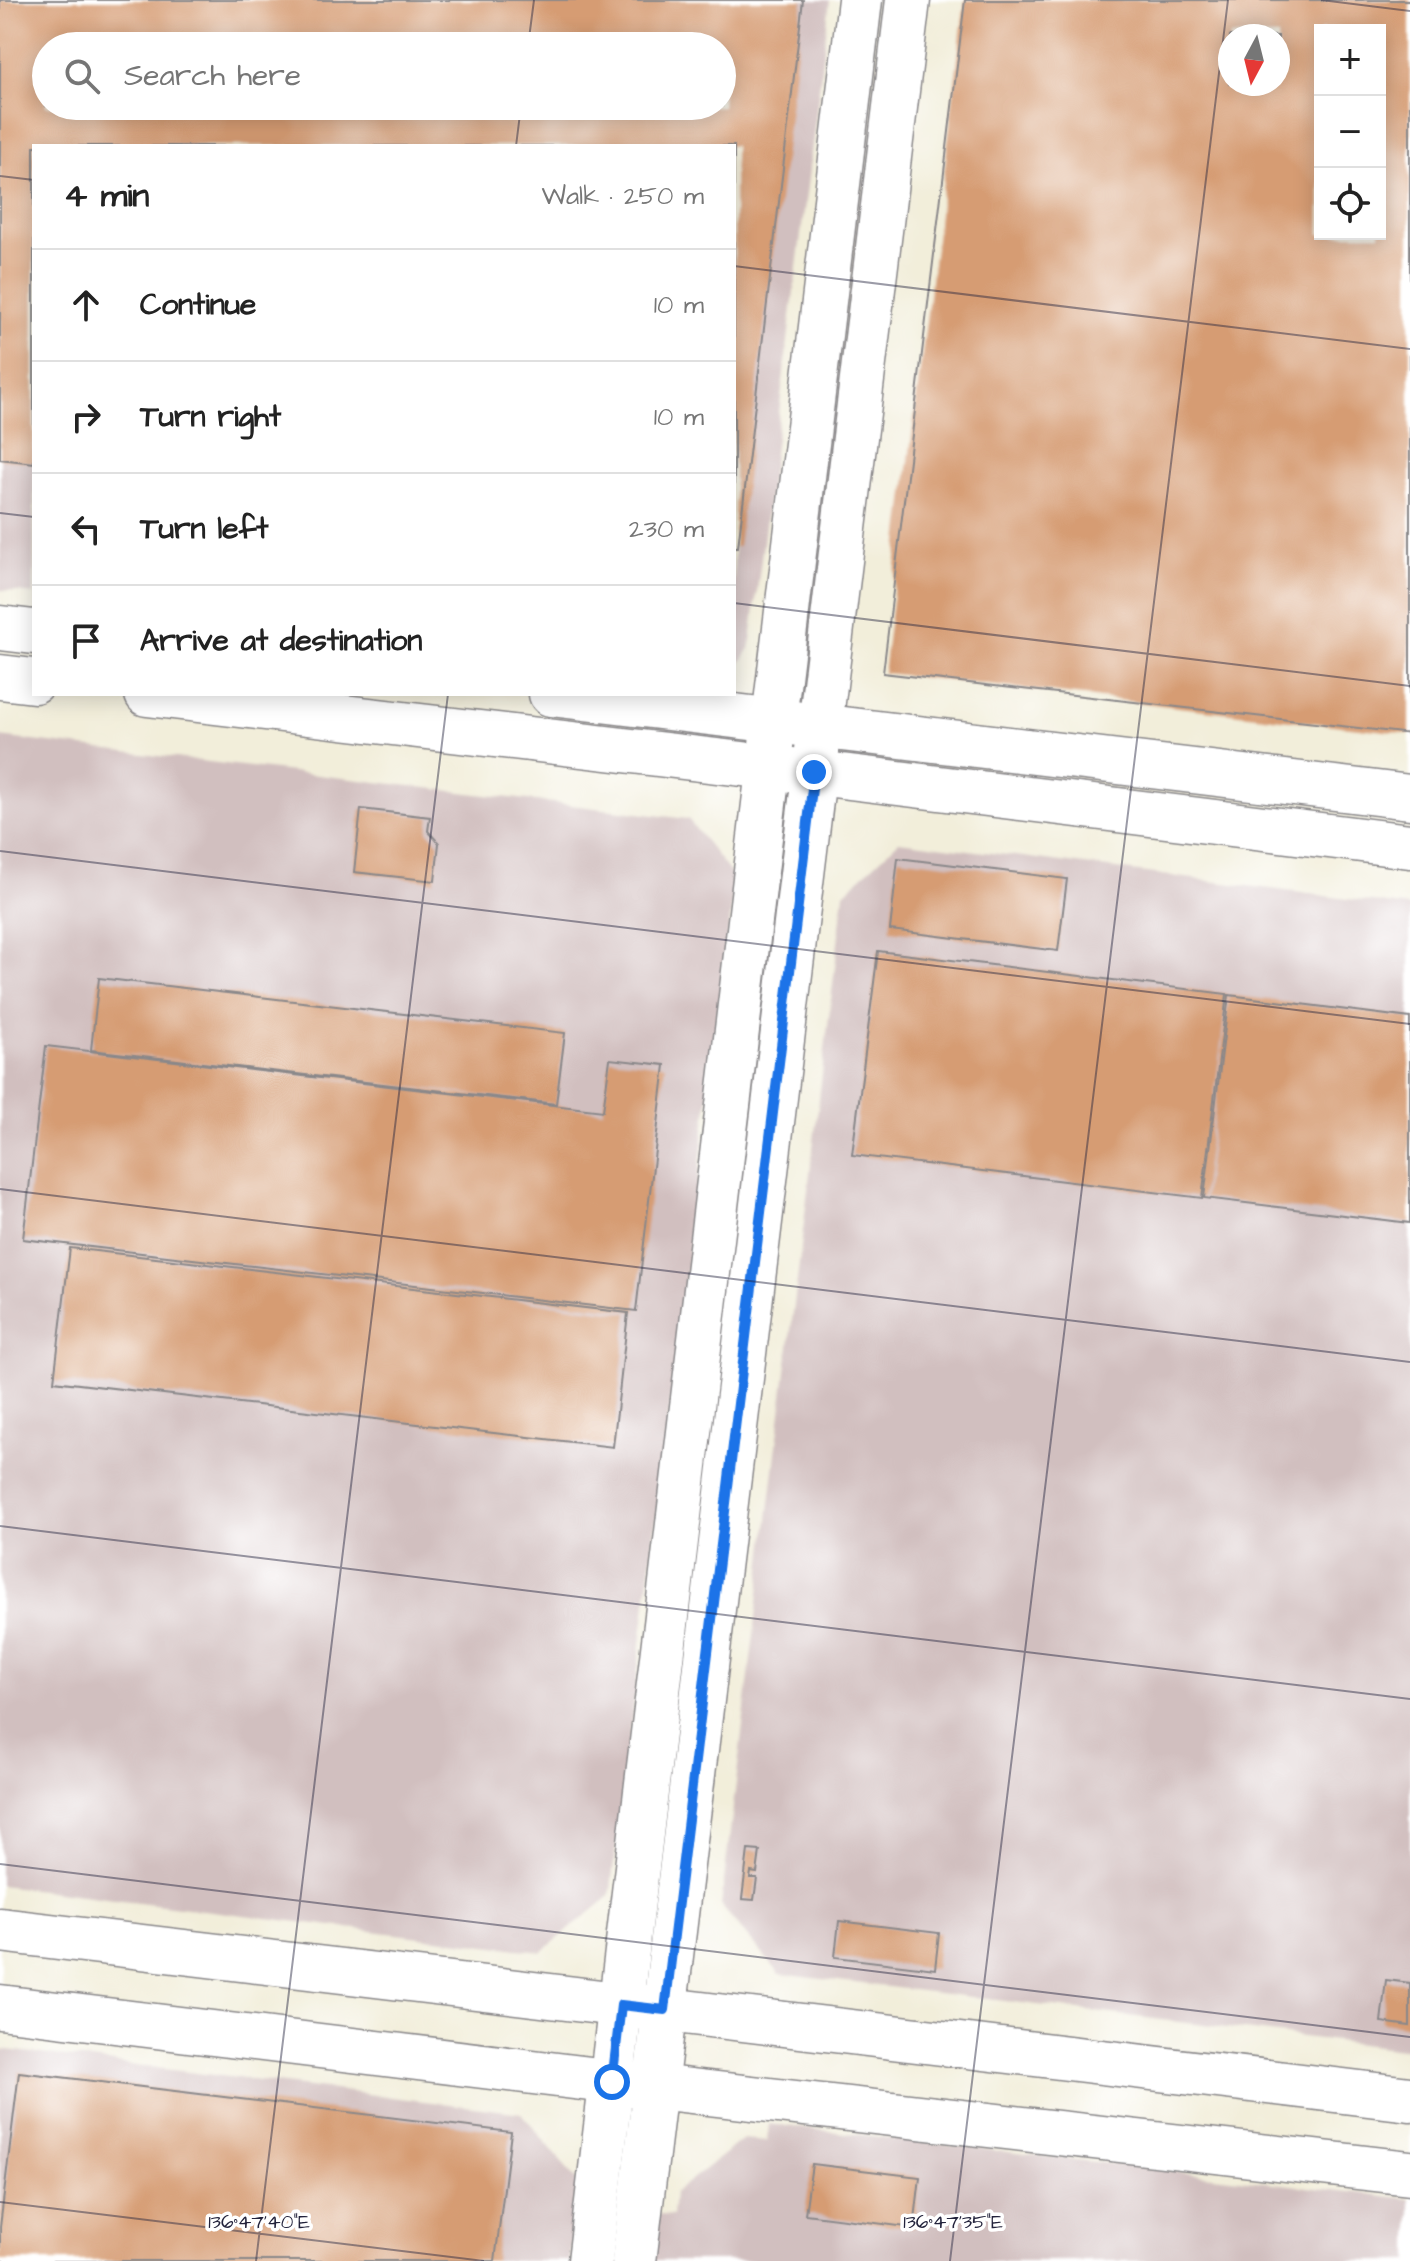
<!DOCTYPE html>
<meta charset="utf-8">
<style>
:root{--surface:#fff;--page:#f6f6f6;--text:#222;--muted:#767676;--line:#e0e0e0}
body{margin:0;font-family:"Architects Daughter",sans-serif;background:var(--page);color:var(--text)}
.controls{position:absolute;right:24px;top:24px;display:grid;overflow:hidden;border-radius:0px;box-shadow:0 4px 20px #0003}
.controls button{width:72px;height:72px;display:grid;place-items:center;padding:0;border:0;border-bottom:2px solid var(--line);background:var(--surface);color:var(--text);font:40px sans-serif}
.compass{position:absolute;left:1218px;top:24px;width:72px;height:72px;border-radius:50%;background:var(--surface);box-shadow:0 4px 20px #0003;rotate:187deg}
.stop{position:absolute;width:24px;height:24px;margin:-18px;border:6px solid #1a73e8;border-radius:50%;background:#fff}
.stop.end{background:#1a73e8;border-color:#fff;box-shadow:0 2px 8px #0008}
.list{margin:0;padding:0;list-style:none}
h2{display:flex;justify-content:space-between;align-items:center;height:104px;margin:0;padding:0 32px;font-size:34px}
h2 small{font-size:26px;font-weight:400;color:var(--muted)}
.list li{display:grid;grid-template-columns:52px 1fr auto;gap:24px;align-items:center;box-sizing:border-box;height:112px;padding:0 32px;border-top:2px solid var(--line)}
.list b{display:block;font-size:30px;white-space:nowrap}
.list em{font-size:26px;font-style:normal;color:var(--muted)}
.icon{flex:none;width:44px;height:44px;fill:none;stroke:currentColor;stroke-width:2;stroke-linecap:round;stroke-linejoin:round}
.map{position:relative;flex:none;width:1410px;height:2261px;overflow:hidden}
.search{position:absolute;background:var(--surface);box-shadow:0 4px 20px #0003;left:32px;top:32px;width:704px;height:88px;display:flex;align-items:center;gap:20px;box-sizing:border-box;padding:0 28px;border-radius:44px;color:var(--muted);font-size:30px}
.panel{position:absolute;background:var(--surface);box-shadow:0 4px 20px #0003;left:32px;top:144px;width:704px;height:552px;border-radius:0px}
.map>svg:first-child{display:block}
.industrial{fill:#d1bfbf;fill-rule:evenodd}
.building{fill:#d69c73;fill-rule:evenodd}
.lines{fill:none;stroke-linecap:round;stroke-linejoin:round}
.tertiary-casing{stroke:#8a888a;stroke-width:47}
.tertiary{stroke:#fff;stroke-width:44}
.route{stroke:#1a73e8;stroke-width:10}
.ticks{fill:none;stroke:#22223b;stroke-width:2;stroke-opacity:0.45}
.ticks-label{font-size:20px;text-anchor:middle;fill:#22223b;stroke:#fff;stroke-width:7;stroke-linejoin:round;paint-order:stroke}
</style>
<div class="map">
<svg width="1410" height="2261" viewBox="0 0 1410 2261">
<rect width="100%" height="100%" fill="#fff"/>
<filter id="ink" filterUnits="userSpaceOnUse"><feTurbulence type="fractalNoise" baseFrequency=".0125" numOctaves="2"/><feDisplacementMap in="SourceGraphic" scale="16" xChannelSelector="R" yChannelSelector="G"/><feConvolveMatrix kernelMatrix="1 2 1 2 8 2 1 2 1" color-interpolation-filters="sRGB"/></filter>
<filter id="wash" filterUnits="userSpaceOnUse"><feTurbulence type="fractalNoise" baseFrequency=".006" numOctaves="4" result="noise"/><feDisplacementMap in="SourceGraphic" scale="32" xChannelSelector="R" yChannelSelector="G"/><feGaussianBlur stdDeviation="1.8" result="paint"/><feColorMatrix in="noise" values="0 0 0 0 0 0 0 0 0 0 0 0 0 0 0 0 0 1.4 0 .05"/><feComposite in="paint" operator="in"/></filter>
<g filter="url(#wash)">
<rect width="100%" height="100%" fill="#f2eeda"/>
<!-- industrial -->
<g class="industrial">
<path d="M0 0H830L750 648 742 661 734 667V146H34V594L0 590ZM46 46H722V106H46Z"/>
<path d="M0 737 688 819 735 879 610 1896 542 1952 0 1885Z"/>
<path d="M899 841 1410 907V2050L780 1974 721 1906 844 893Z"/>
<path d="M0 2049 522 2113 578 2182 569 2261H0Z"/>
<path d="M769 2124 1410 2199V2261H646L651 2214 672 2216 674 2193 743 2139 767 2141Z"/>
</g>
<g id="blocks">
<!-- building -->
<g class="building">
<path d="M0 0H803L738 547H734V146H34V463L0 459ZM46 46H722V106H46Z"/>
<path d="M965 0H1410V734L883 673ZM1320 30H1380V234H1320ZM1230 36H1278V84H1230Z"/>
<path d="M361 809 430 817 428 831 439 843 435 881 354 872Z"/>
<path d="M898 858 1067 879 1058 951 890 930Z"/>
<path d="M878 951 1227 994 1202 1198 852 1155Z"/>
<path d="M99 978 565 1033 556 1104 91 1050Z"/>
<path d="M1229 995 1410 1018V1223L1204 1198Z"/>
<path d="M46 1046 603 1111 610 1059 665 1065 636 1311 23 1239Z"/>
<path d="M70 1248 628 1313 613 1447 54 1381Z"/>
<path d="M748 1850 760 1851 757 1873 751 1872 750 1878H757L754 1900 742 1899Z"/>
<path d="M839 1921 939 1933 935 1969 835 1957Z"/>
<path d="M1386 1980 1410 1983V2026L1381 2022Z"/>
<path d="M19 2072 511 2132 495 2261H0V2227Z"/>
<path d="M812 2164 920 2177 914 2228 805 2214Z"/>
</g>
</g>
</g>
<g filter="url(#ink)">
<use href="#blocks" fill-opacity="0" stroke="#8a888a" stroke-width="2"/>
<g class="lines">
<defs>
<g id="tertiary">
<path d="M0 628 34 632"/>
<path d="M0 677 34 681"/>
<path d="M147 694 768 767 1410 846"/>
<path d="M551 694 1410 797"/>
<path d="M0 1930 1410 2099"/>
<path d="M0 2007 656 2087 1410 2173"/>
<path d="M590 2261 860 0"/>
<path d="M634 2261 908 0"/>
</g>
</defs>
<!-- tertiary casing -->
<use href="#tertiary" class="tertiary-casing"/>
<!-- tertiary -->
<use href="#tertiary" class="tertiary"/>
</g>
</g>
<g class="lines" filter="url(#ink)">
<!-- route -->
<path class="route" d="M612 2082 621 2005 665 2010 814 772"/>
</g>
<!-- ticks -->
<path class="ticks" d="M1321 0 1410 11M528 46 534 0M516 146 521 106M0 176 34 180M734 266 1410 349M0 513 34 517M734 603 1410 686M0 851 1410 1024M0 1189 1410 1362M0 1526 1410 1699M0 1864 1410 2037M0 2202 484 2261M256 2261 448 694M950 2261 1228 0"/>
<g class="ticks-label">
<text x="259" y="2228">136°47'40"E</text>
<text x="953" y="2228">136°47'35"E</text>
</g>
</svg>
<div class="controls">
<button>+</button>
<button>−</button>
<button><svg class="icon" aria-label="locate" viewBox="0 0 24 24"><circle cx="12" cy="12" r="6"/><path d="M12 2v4M12 18v4M2 12h4M18 12h4"/></svg></button>
</div>
<svg class="compass" viewBox="-18 -18 36 36"><path d="M0-13l5 13h-10z" fill="#e53935"/><path d="M0 13l5-13h-10z" fill="#767676"/></svg>
<div class="stop" style="left:612px;top:2082px"></div>
<div class="stop end" style="left:814px;top:772px"></div>
<div class="search"><svg class="icon" aria-label="search" viewBox="0 0 24 24"><circle cx="10" cy="10" r="6"/><path d="M15 15l6 6"/></svg>Search here</div>
<section class="panel">
<h2>4 min<small>Walk · 250 m</small></h2>
<ul class="list">
<li><svg class="icon" aria-label="ahead" viewBox="0 0 24 24"><path d="M12 20V5M6 11l6-6 6 6"/></svg><div><b>Continue</b></div><em>10 m</em></li>
<li><svg class="icon" aria-label="right" viewBox="0 0 24 24"><path d="M7 20v-9h11M14 6l5 5-5 5"/></svg><div><b>Turn right</b></div><em>10 m</em></li>
<li><svg class="icon" aria-label="left" viewBox="0 0 24 24"><path d="M17 20v-9H6M10 6l-5 5 5 5"/></svg><div><b>Turn left</b></div><em>230 m</em></li>
<li><svg class="icon" aria-label="arrive" viewBox="0 0 24 24"><path d="M6 21V4h12l-3 4 3 4H6"/></svg><div><b>Arrive at destination</b></div></li>
</ul>
</section>
</div>
